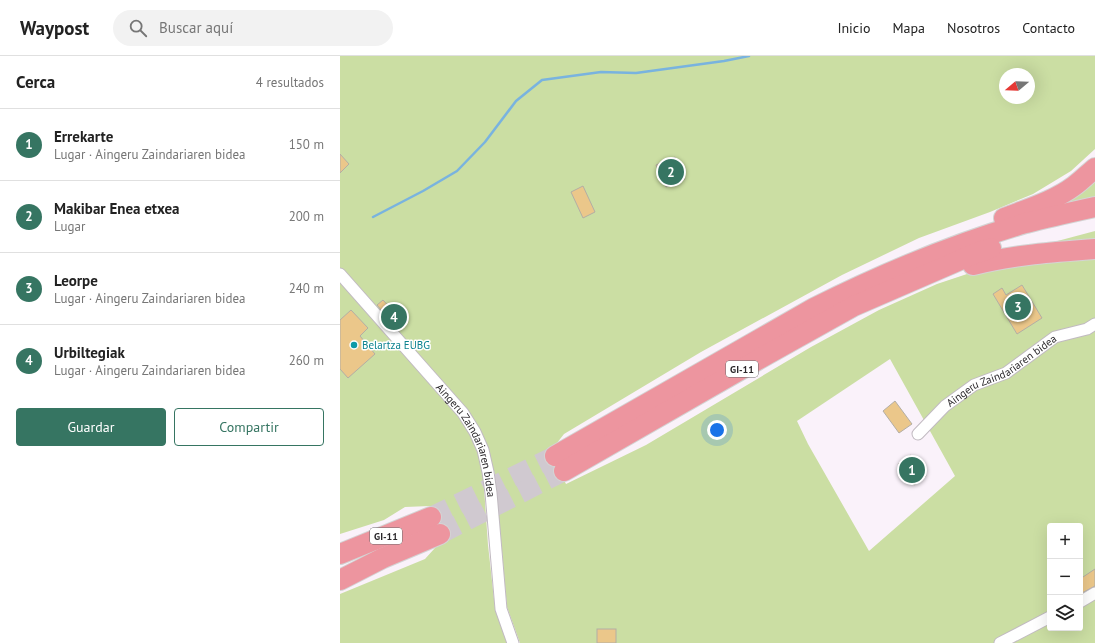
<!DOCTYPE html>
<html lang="es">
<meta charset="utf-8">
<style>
:root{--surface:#fff;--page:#f2f2f2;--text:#222;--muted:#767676;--line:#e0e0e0;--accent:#367562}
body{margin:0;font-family:"PT Sans",sans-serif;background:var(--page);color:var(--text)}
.controls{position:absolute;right:12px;bottom:12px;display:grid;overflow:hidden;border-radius:4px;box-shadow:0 4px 16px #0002}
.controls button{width:36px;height:36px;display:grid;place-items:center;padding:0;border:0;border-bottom:1px solid var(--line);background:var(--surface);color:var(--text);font:20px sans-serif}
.compass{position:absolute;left:659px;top:12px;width:36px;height:36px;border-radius:50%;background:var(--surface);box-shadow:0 4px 16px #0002;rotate:251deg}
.you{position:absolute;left:377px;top:374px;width:14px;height:14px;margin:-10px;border:3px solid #fff;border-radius:50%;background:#1a73e8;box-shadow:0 0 0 6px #1a73e833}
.badge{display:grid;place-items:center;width:26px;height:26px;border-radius:50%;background:var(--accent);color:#fff;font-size:13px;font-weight:700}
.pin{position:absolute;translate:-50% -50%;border:2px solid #fff;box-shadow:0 1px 4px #0006}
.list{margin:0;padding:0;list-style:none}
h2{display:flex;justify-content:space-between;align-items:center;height:52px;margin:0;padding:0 16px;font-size:17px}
h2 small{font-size:13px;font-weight:400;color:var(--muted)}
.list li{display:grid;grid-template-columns:26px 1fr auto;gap:12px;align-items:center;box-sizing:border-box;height:72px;padding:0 16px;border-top:1px solid var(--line)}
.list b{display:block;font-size:15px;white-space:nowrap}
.list p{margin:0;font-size:13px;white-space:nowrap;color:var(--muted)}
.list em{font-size:13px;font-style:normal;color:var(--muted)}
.actions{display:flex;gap:8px;padding:12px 16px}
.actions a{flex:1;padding:9px 0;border:1px solid var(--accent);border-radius:4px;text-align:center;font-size:14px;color:var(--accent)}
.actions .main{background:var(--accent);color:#fff}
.icon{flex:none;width:22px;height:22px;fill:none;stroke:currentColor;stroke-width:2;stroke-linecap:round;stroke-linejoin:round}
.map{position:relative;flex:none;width:755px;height:587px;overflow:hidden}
header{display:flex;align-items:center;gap:24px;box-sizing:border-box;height:56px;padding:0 20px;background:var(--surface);border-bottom:1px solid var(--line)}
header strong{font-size:19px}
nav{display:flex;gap:22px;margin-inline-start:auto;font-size:14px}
.search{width:280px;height:36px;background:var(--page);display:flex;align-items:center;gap:10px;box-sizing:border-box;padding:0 14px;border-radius:22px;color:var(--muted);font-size:15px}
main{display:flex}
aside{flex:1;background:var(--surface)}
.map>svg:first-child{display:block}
.green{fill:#cbdea3;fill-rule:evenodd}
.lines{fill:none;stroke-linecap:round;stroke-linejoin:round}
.stream{stroke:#79b3df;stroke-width:2.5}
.building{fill:#ebc78a;stroke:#b3aea5}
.highway-tunnel{stroke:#d0c9d0;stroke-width:20;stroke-dasharray:20 10;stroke-linecap:butt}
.street-casing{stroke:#c1bac1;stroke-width:13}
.highway-casing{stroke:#d4d4d4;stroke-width:22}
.street{stroke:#fff;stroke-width:11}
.highway{stroke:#ed959f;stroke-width:20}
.culture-dot{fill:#0f9aa8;stroke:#fff;stroke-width:1.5}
.labels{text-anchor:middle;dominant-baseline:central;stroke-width:3;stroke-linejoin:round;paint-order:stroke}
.shield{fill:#fff;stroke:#6a686a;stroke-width:1}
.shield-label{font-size:10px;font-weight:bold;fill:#2a272a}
.culture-label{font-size:11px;fill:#0d838f;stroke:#fff;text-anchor:start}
.street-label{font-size:11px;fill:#2a272a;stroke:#fff}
</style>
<header>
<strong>Waypost</strong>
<div class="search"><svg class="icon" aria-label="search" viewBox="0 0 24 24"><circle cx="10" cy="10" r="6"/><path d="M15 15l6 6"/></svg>Buscar aquí</div>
<nav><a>Inicio</a><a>Mapa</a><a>Nosotros</a><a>Contacto</a></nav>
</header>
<main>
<aside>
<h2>Cerca<small>4 resultados</small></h2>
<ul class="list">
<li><span class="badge">1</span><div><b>Errekarte</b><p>Lugar · Aingeru Zaindariaren bidea</p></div><em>150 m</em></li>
<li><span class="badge">2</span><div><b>Makibar Enea etxea</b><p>Lugar</p></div><em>200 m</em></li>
<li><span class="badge">3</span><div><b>Leorpe</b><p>Lugar · Aingeru Zaindariaren bidea</p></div><em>240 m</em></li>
<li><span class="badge">4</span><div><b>Urbiltegiak</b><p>Lugar · Aingeru Zaindariaren bidea</p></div><em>260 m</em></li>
</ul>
<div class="actions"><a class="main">Guardar</a><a>Compartir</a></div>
</aside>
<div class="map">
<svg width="755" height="587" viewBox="0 0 755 587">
<rect width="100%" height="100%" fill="#faf2fa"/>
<!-- green -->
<g class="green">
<path d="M0 0H755V93L731 115 693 138 650 156 579 182 502 219 361 296 224 378 210 396 226 428 306 389 471 291 539 254 597 228 639 214 680 195 755 175V587H180L167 551 155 418 142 378 129 357 0 213ZM665 18H689V42H665ZM550 303 615 420 529 495 468 388 457 365ZM710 470H740V572H710Z"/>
<path d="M755 121V143L707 153Z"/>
<path d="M0 223 120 361 136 390 143 417 148 489 155 552 167 587H0V538L85 503 104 482 90 450 65 451 44 464 0 478Z"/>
</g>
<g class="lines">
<!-- stream -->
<path class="stream" d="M33 161 83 135 117 115 145 86 176 45 202 24 261 16 296 17 384 5 409 0"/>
</g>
<!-- building -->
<g class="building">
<path d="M0 98 9 108 0 117Z"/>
<path d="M335 101 345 123 326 131 316 109Z"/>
<path d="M243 130 255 156 243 162 231 136Z"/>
<path d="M682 229 702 262 677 278 653 238 662 232 666 239Z"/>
<path d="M43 244 53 255 47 261 37 249Z"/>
<path d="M11 254 28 272 20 280 35 298 8 322 0 313V264Z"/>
<path d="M555 345 572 368 559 377 543 355Z"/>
<path d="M571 399 586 420 574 429 558 408Z"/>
<path d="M755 513V530L740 538V523Z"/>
<rect x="257" y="573" width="19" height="14"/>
</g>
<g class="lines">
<!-- highway-tunnel -->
<g class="highway-tunnel">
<path d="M91 461 215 400"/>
<path d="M100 478 224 415"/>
</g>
<defs>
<g id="street">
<path id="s1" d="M0 218 123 357 135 376 143 394 148 416 151 437 161 553 173 587"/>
<path id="s2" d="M578 378 605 350 634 329 666 317 715 281 747 273 755 268"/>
<path d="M740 546 755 537"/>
<path d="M660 587 710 561"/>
</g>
<g id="highway">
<path d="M664 162C687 153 714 145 734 130 742 124 748 118 755 112"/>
<path d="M633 209C673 199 714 196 755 193"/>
<path d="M215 400 474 252C542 218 613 188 686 167 709 161 732 156 755 151"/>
<path d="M224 415 428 298 514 250 634 198 651 192"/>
<path d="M0 498 91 461"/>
<path d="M0 524 43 502 100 478"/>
</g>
</defs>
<!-- street casing -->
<use href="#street" class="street-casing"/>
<!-- highway casing -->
<use href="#highway" class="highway-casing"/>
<!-- street -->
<use href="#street" class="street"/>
<!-- highway -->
<use href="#highway" class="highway"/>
</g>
<!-- markers -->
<circle class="culture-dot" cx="14" cy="289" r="4"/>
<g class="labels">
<!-- shield labels -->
<g class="shield">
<rect x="386" y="305" width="32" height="16" rx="3"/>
<rect x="30" y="472" width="32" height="16" rx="3"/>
</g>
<g class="shield-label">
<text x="402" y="313">GI-11</text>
<text x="46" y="480">GI-11</text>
</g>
<!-- culture labels -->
<g class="culture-label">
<text x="22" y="289">Belartza EUBG</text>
</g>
<!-- street labels -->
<g class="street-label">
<text stroke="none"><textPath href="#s2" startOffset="106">Aingeru Zaindariaren bidea</textPath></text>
<text stroke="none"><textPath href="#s1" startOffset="212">Aingeru Zaindariaren bidea</textPath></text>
</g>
</g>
</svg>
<div class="controls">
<button>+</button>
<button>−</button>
<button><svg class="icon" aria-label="layers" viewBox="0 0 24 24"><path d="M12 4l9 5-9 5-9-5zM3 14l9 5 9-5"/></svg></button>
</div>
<svg class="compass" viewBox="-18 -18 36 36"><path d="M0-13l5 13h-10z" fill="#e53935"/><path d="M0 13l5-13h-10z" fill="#767676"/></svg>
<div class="you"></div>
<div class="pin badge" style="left:572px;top:414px">1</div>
<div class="pin badge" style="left:331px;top:116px">2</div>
<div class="pin badge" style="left:678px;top:251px">3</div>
<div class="pin badge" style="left:54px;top:261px">4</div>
</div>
</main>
